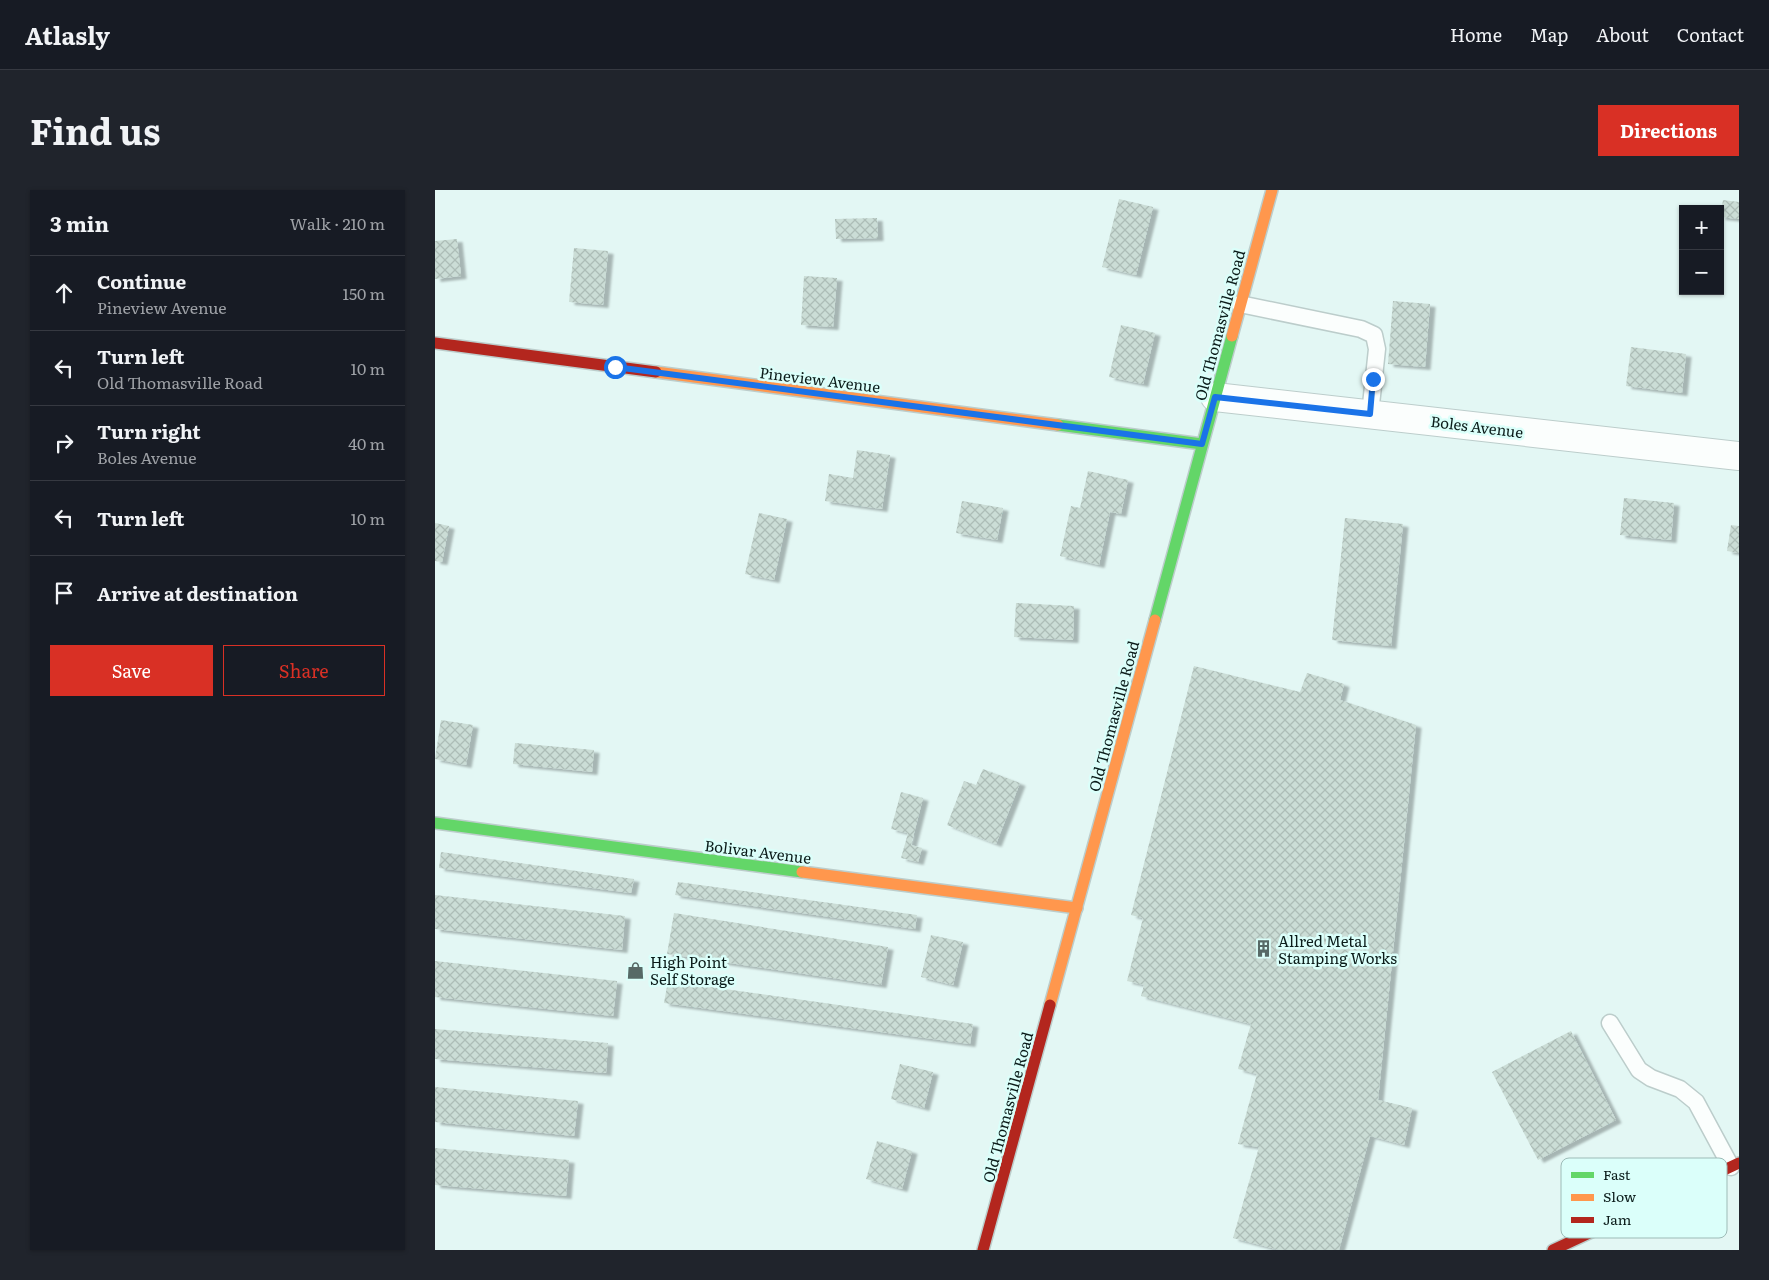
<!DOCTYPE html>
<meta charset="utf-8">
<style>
:root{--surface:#171b24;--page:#20242c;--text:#f1f3f6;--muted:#9ea1a6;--line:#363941;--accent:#d93025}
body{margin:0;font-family:Literata,serif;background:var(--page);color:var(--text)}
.controls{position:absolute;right:15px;top:15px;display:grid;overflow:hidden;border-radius:0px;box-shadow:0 1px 4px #0004}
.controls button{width:45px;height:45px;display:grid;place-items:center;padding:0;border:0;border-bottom:1px solid var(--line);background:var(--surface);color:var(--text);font:25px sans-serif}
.stop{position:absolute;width:15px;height:15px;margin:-11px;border:4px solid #1a73e8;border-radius:50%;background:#fff}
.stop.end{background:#1a73e8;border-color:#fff;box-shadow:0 1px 5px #0008}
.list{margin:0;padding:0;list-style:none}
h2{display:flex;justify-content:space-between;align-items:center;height:65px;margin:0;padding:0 20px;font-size:21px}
h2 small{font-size:16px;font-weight:400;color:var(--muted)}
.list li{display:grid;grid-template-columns:32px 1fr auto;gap:15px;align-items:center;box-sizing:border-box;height:75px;padding:0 20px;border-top:1px solid var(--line)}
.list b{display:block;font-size:19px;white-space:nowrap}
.list p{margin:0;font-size:16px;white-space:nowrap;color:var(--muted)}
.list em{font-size:16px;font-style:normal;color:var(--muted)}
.actions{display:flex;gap:10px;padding:15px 20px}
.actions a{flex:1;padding:11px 0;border:1px solid var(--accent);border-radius:0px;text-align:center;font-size:18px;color:var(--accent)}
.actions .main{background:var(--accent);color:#fff}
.icon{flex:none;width:28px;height:28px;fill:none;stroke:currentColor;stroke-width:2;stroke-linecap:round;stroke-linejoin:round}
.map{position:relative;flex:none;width:1304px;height:1060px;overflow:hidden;border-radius:0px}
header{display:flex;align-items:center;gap:30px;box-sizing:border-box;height:70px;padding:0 25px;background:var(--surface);border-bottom:1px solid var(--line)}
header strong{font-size:24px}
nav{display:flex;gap:28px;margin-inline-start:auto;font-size:18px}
.intro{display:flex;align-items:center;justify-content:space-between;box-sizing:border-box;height:120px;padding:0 30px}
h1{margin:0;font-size:35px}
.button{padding:12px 22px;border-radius:0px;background:var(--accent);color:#fff;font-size:18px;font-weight:700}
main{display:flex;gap:30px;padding:0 30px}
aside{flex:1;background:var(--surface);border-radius:0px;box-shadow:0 1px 4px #0004}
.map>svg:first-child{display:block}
.building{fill:url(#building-cross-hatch);filter:url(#shadow)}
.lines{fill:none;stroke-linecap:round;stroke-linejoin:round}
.lane-casing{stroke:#bccdcb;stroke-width:19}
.street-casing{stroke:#bccdcb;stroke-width:30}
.fast-casing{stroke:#bccdcb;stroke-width:14}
.slow-casing{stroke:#bccdcb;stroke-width:14}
.jam-casing{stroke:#bccdcb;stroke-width:14}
.lane{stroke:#fbfefd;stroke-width:16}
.street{stroke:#fbfefd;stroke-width:28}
.fast{stroke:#63d668;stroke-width:11}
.slow{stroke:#ff974d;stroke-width:11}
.jam{stroke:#b3261e;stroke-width:11}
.route{stroke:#1a73e8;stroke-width:6}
.labels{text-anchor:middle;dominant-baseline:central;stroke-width:5;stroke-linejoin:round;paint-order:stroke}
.street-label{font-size:15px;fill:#0b1c1a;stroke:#dbfffa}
.poi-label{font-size:15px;fill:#0b1c1a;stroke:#dbfffa;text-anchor:start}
.key{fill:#dbfffa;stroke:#9dbbb7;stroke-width:1}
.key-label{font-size:14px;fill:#0b1c1a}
</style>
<header>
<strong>Atlasly</strong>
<nav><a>Home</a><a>Map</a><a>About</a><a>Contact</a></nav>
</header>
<div class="intro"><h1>Find us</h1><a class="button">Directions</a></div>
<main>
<aside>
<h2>3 min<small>Walk · 210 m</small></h2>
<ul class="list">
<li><svg class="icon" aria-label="ahead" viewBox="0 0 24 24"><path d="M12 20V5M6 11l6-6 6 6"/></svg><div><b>Continue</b><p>Pineview Avenue</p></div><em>150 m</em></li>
<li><svg class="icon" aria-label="left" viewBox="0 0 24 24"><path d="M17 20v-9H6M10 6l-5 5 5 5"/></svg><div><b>Turn left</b><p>Old Thomasville Road</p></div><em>10 m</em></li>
<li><svg class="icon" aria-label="right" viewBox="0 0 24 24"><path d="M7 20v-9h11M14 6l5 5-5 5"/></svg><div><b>Turn right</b><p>Boles Avenue</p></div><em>40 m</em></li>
<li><svg class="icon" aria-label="left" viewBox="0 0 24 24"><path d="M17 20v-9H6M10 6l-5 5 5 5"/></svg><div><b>Turn left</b></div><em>10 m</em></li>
<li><svg class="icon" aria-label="arrive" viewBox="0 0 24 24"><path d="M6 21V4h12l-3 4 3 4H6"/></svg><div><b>Arrive at destination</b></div></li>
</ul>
<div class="actions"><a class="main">Save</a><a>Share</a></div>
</aside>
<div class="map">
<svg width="1304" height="1060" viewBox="0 0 1304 1060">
<defs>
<pattern id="building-cross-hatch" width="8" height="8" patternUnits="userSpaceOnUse" patternTransform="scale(1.25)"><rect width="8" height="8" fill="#cbddd6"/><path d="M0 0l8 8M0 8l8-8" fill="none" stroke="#adbdb7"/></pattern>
<filter id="shadow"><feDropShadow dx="5.5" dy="3" stdDeviation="1" flood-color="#0004"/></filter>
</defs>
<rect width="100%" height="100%" fill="#e3f7f4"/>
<!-- building -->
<g class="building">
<path d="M684 9 718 17 701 85 667 77Z"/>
<path d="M1288 10 1304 12V29L1285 27Z"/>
<path d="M442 28 443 48 401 49 400 29Z"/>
<path d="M22 49 26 86 0 89V51Z"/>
<path d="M139 58 173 61 168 115 134 112Z"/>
<path d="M369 86 402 88 398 137 366 135Z"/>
<path d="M958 111 995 114 990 177 953 174Z"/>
<path d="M686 135 720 143 708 194 674 187Z"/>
<path d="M1196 157 1251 164 1247 203 1191 196Z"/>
<path d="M422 260 455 265 447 319 390 311 394 284 418 288Z"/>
<path d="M653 281 693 290 686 324 675 322 664 375 625 366 636 316 645 318Z"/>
<path d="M1189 308 1239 313 1236 350 1185 345Z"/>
<path d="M527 311 568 318 562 350 521 343Z"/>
<path d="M324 323 352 329 339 390 310 384Z"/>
<path d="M910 328 968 334 956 456 897 450Z"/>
<path d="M0 333 14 336 7 372 0 371Z"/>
<path d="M1296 335 1304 336V363L1292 361Z"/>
<path d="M581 413 639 416 638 450 579 447Z"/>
<path d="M759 476 865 502 872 483 909 494 905 510 981 535 943 910 977 918 969 955 935 946 904 1060H845L798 1048 824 957 803 954 822 884 803 879 816 834 706 806 709 795 692 791 708 728 696 725Z"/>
<path d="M6 530 38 535 31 575 0 569Z"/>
<path d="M80 553 159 560 157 582 78 574Z"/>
<path d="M548 579 585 593 561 654 512 635 529 591 541 595Z"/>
<path d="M466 602 488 608 476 655 487 658 483 672 466 668 473 643 456 639Z"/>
<path d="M6 662 199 689 196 703 4 678Z"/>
<path d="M243 692 482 725 480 739 240 705Z"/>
<path d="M0 705 190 726 187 760 0 739Z"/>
<path d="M239 723 453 757 446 795 232 764Z"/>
<path d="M496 745 528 752 518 795 486 787Z"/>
<path d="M0 771 182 791 178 826 0 807Z"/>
<path d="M233 791 538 834 535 854 229 813Z"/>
<path d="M0 839 173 853 171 883 0 869Z"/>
<path d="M1136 841 1181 930 1103 970 1057 882Z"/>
<path d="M465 874 498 882 489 918 456 909Z"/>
<path d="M0 897 143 911 139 946 0 932Z"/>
<path d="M442 951 477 961 467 999 431 989Z"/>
<path d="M0 958 134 970 131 1006 0 995Z"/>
</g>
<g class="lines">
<defs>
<g id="lane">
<path d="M805 114 926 139 939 145 942 159 935 224"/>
<path d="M1175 833 1204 880 1216 888 1245 899 1261 912 1296 977"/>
</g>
<path id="street" d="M780 207 1304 266"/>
<g id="fast">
<path d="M623 235 767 254"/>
<path d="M720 430 797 146"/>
<path d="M0 633 367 682"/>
</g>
<g id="slow">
<path d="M797 146 837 0"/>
<path d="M221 182 623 235"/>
<path d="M367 682 642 718"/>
<path d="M615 815 720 430"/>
</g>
<g id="jam">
<path d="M0 153 221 182"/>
<path d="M548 1060 615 815"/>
<path d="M1118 1060 1304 973"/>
</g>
</defs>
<!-- lane casing -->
<use href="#lane" class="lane-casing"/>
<!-- street casing -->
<use href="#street" class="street-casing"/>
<!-- fast casing -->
<use href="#fast" class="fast-casing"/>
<!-- slow casing -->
<use href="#slow" class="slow-casing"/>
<!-- jam casing -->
<use href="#jam" class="jam-casing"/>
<!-- lane -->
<use href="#lane" class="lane"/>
<!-- street -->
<use href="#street" class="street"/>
<!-- fast -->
<use href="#fast" class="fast"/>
<!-- slow -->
<use href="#slow" class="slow"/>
<!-- jam -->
<use href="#jam" class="jam"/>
</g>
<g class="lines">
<!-- route -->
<path class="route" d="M180 177 767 254 780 207 935 224 938 189"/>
</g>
<!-- icons -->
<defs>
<symbol id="building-bare" viewBox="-9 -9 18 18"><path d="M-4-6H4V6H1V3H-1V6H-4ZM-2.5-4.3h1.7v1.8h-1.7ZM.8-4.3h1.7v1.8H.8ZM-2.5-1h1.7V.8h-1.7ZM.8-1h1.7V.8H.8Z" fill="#576966" stroke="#dbfffa" stroke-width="2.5" paint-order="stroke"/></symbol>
<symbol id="shop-bare" viewBox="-9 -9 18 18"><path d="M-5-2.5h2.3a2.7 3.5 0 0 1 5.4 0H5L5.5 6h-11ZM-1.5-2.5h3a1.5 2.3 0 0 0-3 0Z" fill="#576966" stroke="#dbfffa" stroke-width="2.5" paint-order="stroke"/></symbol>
</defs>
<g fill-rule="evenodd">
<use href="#building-bare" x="816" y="746" width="25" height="25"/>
<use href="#shop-bare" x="188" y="768" width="25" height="25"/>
</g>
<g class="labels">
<!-- street labels -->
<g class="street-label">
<text transform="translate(784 135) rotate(-75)">Old Thomasville Road</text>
<text transform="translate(385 189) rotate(7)">Pineview Avenue</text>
<text transform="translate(1042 236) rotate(7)">Boles Avenue</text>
<text transform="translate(678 526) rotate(-75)">Old Thomasville Road</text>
<text transform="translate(323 661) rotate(7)">Bolivar Avenue</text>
<text transform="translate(572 917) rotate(-75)">Old Thomasville Road</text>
</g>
<!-- poi labels -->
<g class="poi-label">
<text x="843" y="750">Allred Metal<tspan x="843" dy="17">Stamping Works</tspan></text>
<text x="215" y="771">High Point<tspan x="215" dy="17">Self Storage</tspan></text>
</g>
</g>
<!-- legend -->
<rect x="1126" y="968" width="166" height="80" rx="8" class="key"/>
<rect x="1136" y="982" width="23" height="6" fill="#63d668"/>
<rect x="1136" y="1004" width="23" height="7" fill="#ff974d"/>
<rect x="1136" y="1027" width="23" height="6" fill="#b3261e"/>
<g class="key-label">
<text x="1168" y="990">Fast</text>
<text x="1168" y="1012">Slow</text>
<text x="1168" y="1035">Jam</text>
</g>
</svg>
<div class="controls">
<button>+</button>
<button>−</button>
</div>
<div class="stop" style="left:180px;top:177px"></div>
<div class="stop end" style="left:938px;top:189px"></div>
</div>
</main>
